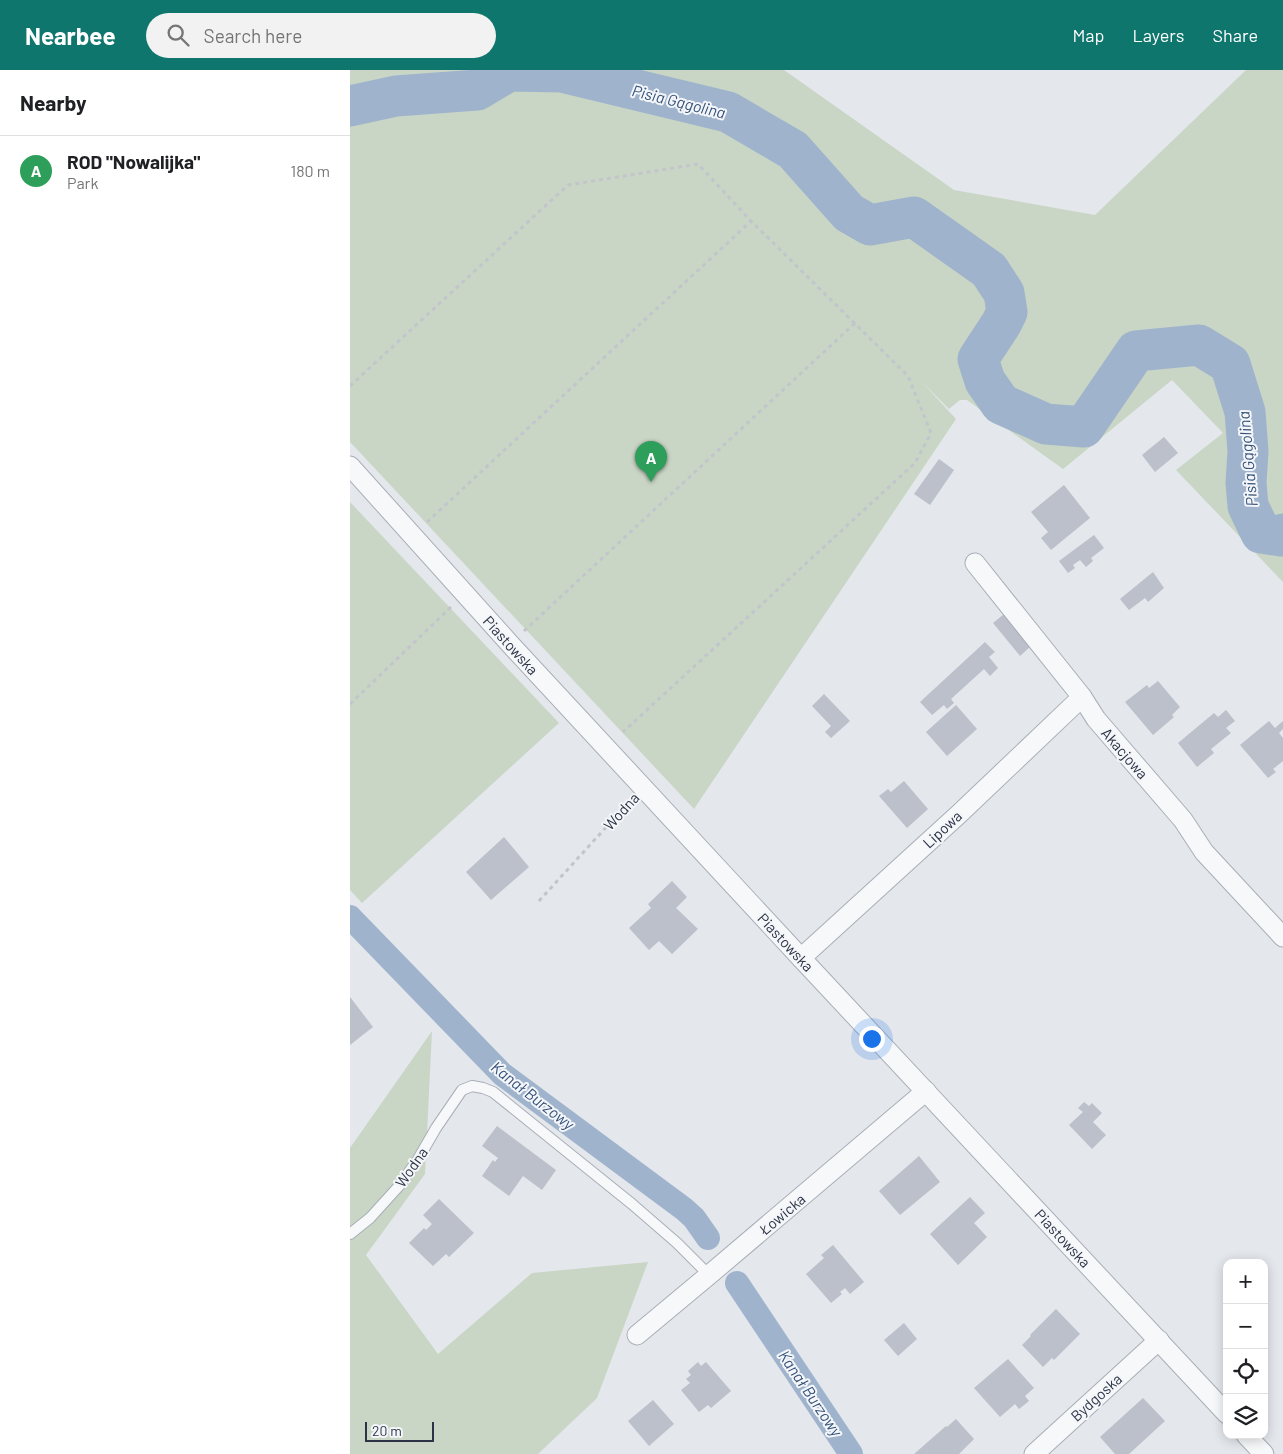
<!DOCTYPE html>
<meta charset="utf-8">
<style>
:root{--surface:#fff;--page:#f2f2f2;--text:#202124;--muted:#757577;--line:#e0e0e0;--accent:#0f766e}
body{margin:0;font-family:Barlow,sans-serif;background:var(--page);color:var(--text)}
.controls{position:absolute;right:15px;bottom:15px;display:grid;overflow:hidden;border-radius:10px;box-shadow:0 2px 12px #0003}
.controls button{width:45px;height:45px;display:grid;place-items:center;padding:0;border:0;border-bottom:1px solid var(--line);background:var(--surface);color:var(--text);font:25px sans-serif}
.scale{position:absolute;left:15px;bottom:12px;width:69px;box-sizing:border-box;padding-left:5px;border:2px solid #2b3445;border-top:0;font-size:14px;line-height:18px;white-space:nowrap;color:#2b3445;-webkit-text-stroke:4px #f4f6f9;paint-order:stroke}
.you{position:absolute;left:521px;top:968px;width:18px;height:18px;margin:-12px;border:4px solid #fff;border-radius:50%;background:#1a73e8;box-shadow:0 0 0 8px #1a73e833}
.badge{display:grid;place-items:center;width:32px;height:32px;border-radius:50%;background:var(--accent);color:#fff;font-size:16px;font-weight:700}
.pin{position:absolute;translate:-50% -41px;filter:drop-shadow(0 1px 2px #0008)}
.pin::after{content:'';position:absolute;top:26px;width:18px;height:15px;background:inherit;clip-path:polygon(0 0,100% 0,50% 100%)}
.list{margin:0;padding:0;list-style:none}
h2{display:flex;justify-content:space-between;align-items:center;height:65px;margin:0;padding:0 20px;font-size:21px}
h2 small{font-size:16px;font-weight:400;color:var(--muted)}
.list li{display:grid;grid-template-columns:32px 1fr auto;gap:15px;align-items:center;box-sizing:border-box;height:70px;padding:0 20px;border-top:1px solid var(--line)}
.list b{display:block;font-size:19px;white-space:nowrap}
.list p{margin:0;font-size:16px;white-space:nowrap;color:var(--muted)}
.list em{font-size:16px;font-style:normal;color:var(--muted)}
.icon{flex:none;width:28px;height:28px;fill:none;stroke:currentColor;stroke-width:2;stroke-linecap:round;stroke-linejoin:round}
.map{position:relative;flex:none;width:933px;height:1384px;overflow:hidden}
header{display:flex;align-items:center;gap:30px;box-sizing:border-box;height:70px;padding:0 25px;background:var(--accent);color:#fff}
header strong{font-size:24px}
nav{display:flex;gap:28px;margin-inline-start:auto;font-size:18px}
.search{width:350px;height:45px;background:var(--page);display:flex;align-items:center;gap:12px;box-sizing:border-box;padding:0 18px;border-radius:28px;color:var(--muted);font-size:19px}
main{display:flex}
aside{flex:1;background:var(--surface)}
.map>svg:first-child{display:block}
.green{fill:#c9d6c5}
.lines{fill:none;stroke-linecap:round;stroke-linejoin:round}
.canal{stroke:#9fb4cc;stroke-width:24}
.river{stroke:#9fb4cc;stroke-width:41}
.building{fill:#bbc0ca}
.lane-casing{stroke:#a9aeb7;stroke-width:12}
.street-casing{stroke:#a9aeb7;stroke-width:21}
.path{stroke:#c2c5cb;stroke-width:3;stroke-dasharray:4 4;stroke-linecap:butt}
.lane{stroke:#f7f8fa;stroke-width:10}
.street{stroke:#f7f8fa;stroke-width:19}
.labels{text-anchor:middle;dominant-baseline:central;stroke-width:4;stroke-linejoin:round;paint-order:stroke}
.street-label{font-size:15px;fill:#2b3445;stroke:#f4f6f9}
.water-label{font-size:16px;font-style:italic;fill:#34527a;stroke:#f4f6f9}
</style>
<header>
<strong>Nearbee</strong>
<div class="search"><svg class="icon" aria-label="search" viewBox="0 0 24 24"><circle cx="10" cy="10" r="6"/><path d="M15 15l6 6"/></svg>Search here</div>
<nav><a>Map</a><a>Layers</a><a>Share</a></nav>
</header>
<main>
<aside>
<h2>Nearby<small></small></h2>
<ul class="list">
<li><span class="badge" style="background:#2e9e5b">A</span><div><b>ROD &quot;Nowalijka&quot;</b><p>Park</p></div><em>180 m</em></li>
</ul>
</aside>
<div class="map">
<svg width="933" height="1384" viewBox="0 0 933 1384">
<rect width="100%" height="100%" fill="#e4e7ec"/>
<!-- green -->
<g class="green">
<path d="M0 0H434L604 120 745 145 896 0H933V512L826 400 873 363 822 310 713 399 617 330H610L599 339 572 312 606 349 344 739 0 372Z"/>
<path d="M0 432 209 653 12 833 0 820Z"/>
<path d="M82 961 75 1104 16 1185 88 1284 182 1203 298 1192 247 1328 188 1384H0V1078Z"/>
</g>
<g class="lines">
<!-- canal -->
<g class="canal">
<path d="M0 847 152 1004 334 1139 344 1148 358 1168"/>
<path d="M387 1213 501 1384"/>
</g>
<!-- river -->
<path class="river" d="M0 36 46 26 127 20 159 1 212 2 378 42 443 80 499 143 520 155 564 147 639 200 654 223 657 242 651 254 628 289 635 311 651 334 696 354 734 357 786 281 849 275 880 294 895 342 898 381 896 413 898 436 911 463 931 466 933 464"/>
</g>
<!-- building -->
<g class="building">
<path d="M814 367 828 383 805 402 792 385Z"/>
<path d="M589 389 604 400 580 435 564 424Z"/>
<path d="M714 415 740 448 701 480 691 468 698 462 681 442Z"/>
<path d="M744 465 754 478 741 488 743 491 736 497 730 490 723 495 725 498 718 503 709 491Z"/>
<path d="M803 502 814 518 798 532 795 528 779 540 770 529Z"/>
<path d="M654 544 681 576 670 586 643 553Z"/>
<path d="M635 572 645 582 639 587 648 598 640 606 634 599 601 629 604 633 597 639 594 635 582 645 570 632Z"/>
<path d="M808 611 830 637 822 645 824 647 803 665 775 632 797 615 799 618Z"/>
<path d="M474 624 500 651 481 668 475 662 481 656 462 636Z"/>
<path d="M606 635 627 659 597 686 576 662Z"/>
<path d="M876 640 885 651 876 658 881 663 861 679 864 683 847 697 828 673 864 643 868 647Z"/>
<path d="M919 651 925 658 933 651V659L929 663 933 668V691L923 699 926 702 918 708 890 675Z"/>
<path d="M554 711 578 739 557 758 529 726 538 719 541 722Z"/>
<path d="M154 767 179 797 141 830 116 802Z"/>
<path d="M322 811 337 827 326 838 348 859 322 884 309 871 299 880 279 858 301 838 298 834Z"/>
<path d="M0 927 23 957 0 975Z"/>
<path d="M734 1032 739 1036 742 1033 752 1043 743 1052 756 1065 742 1079 719 1055 733 1042 728 1038Z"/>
<path d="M147 1056 206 1100 192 1120 173 1106 159 1126 132 1106 143 1090 145 1092 148 1088 132 1076Z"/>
<path d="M569 1086 590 1112 550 1145 529 1121Z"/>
<path d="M620 1127 635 1143 624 1153 637 1167 608 1195 580 1164Z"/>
<path d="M89 1129 124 1163 99 1187 96 1184 83 1196 59 1173 74 1158 76 1160 82 1154 73 1145Z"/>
<path d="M483 1175 514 1212 500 1224 495 1218 490 1222 492 1224 481 1233 456 1204 474 1188 471 1185Z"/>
<path d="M706 1239 730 1264 704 1290 702 1288 693 1297 672 1275 681 1266 680 1265Z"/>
<path d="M554 1253 567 1269 548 1286 534 1270Z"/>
<path d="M658 1289 684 1318 675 1326 679 1331 669 1339 665 1334 650 1347 624 1318Z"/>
<path d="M348 1292 351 1296 356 1292 381 1321 361 1338 358 1335 349 1342 331 1320 340 1313 336 1309 341 1305 338 1301Z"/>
<path d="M793 1328 815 1351 779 1384H765L750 1367Z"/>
<path d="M303 1330 324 1354 299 1376 278 1351Z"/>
<path d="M606 1349 624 1369 609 1384H564L596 1356 597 1357Z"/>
</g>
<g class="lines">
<defs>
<path id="lane" d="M0 1164 20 1148 49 1116 67 1091 86 1058 112 1020 122 1016 133 1018 143 1022 282 1134 327 1173 359 1205"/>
<g id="street">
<path d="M0 396 160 574 451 888 877 1344"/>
<path d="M625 493 732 627 746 649 833 750 854 782 933 867"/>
<path d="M451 888 609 744 732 627"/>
<path d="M287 1265 359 1205 576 1021"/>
<path d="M896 1365 914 1384"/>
<path d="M684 1384 809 1270"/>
</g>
</defs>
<!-- lane casing -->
<use href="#lane" class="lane-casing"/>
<!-- street casing -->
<use href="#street" class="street-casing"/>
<!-- path -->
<g class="path">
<path d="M0 316 218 115 348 94 401 151 558 306 581 363 565 393 273 662"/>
<path d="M77 452 401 151"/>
<path d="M174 561 505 253"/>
<path d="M0 634 101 537"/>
<path d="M189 831 279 732"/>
</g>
<!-- lane -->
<use href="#lane" class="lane"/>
<!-- street -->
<use href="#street" class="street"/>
</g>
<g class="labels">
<!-- street labels -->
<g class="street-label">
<text transform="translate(161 575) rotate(48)">Piastowska</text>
<text transform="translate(775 683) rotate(49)">Akacjowa</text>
<text transform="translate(271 741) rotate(-48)">Wodna</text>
<text transform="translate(592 759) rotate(-43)">Lipowa</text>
<text transform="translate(436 872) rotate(47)">Piastowska</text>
<text transform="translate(61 1097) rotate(-55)">Wodna</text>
<text transform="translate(432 1144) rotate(-40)">Łowicka</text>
<text transform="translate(713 1168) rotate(47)">Piastowska</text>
<text transform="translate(746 1327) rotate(-42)">Bydgoska</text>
</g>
<!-- water labels -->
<g class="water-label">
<text transform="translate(329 31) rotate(14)">Pisia Gągolina</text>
<text transform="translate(897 389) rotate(-95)">Pisia Gągolina</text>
<text transform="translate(183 1025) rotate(38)">Kanał Burzowy</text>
<text transform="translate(461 1323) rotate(56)">Kanał Burzowy</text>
</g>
</g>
</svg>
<div class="controls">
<button>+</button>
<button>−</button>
<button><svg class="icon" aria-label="locate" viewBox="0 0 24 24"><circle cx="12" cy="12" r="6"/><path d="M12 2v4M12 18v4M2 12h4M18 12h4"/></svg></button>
<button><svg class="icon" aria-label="layers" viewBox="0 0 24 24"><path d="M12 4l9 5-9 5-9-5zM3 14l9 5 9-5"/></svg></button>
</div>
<div class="scale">20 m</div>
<div class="you"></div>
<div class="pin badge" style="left:301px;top:412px;background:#2e9e5b">A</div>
</div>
</main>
